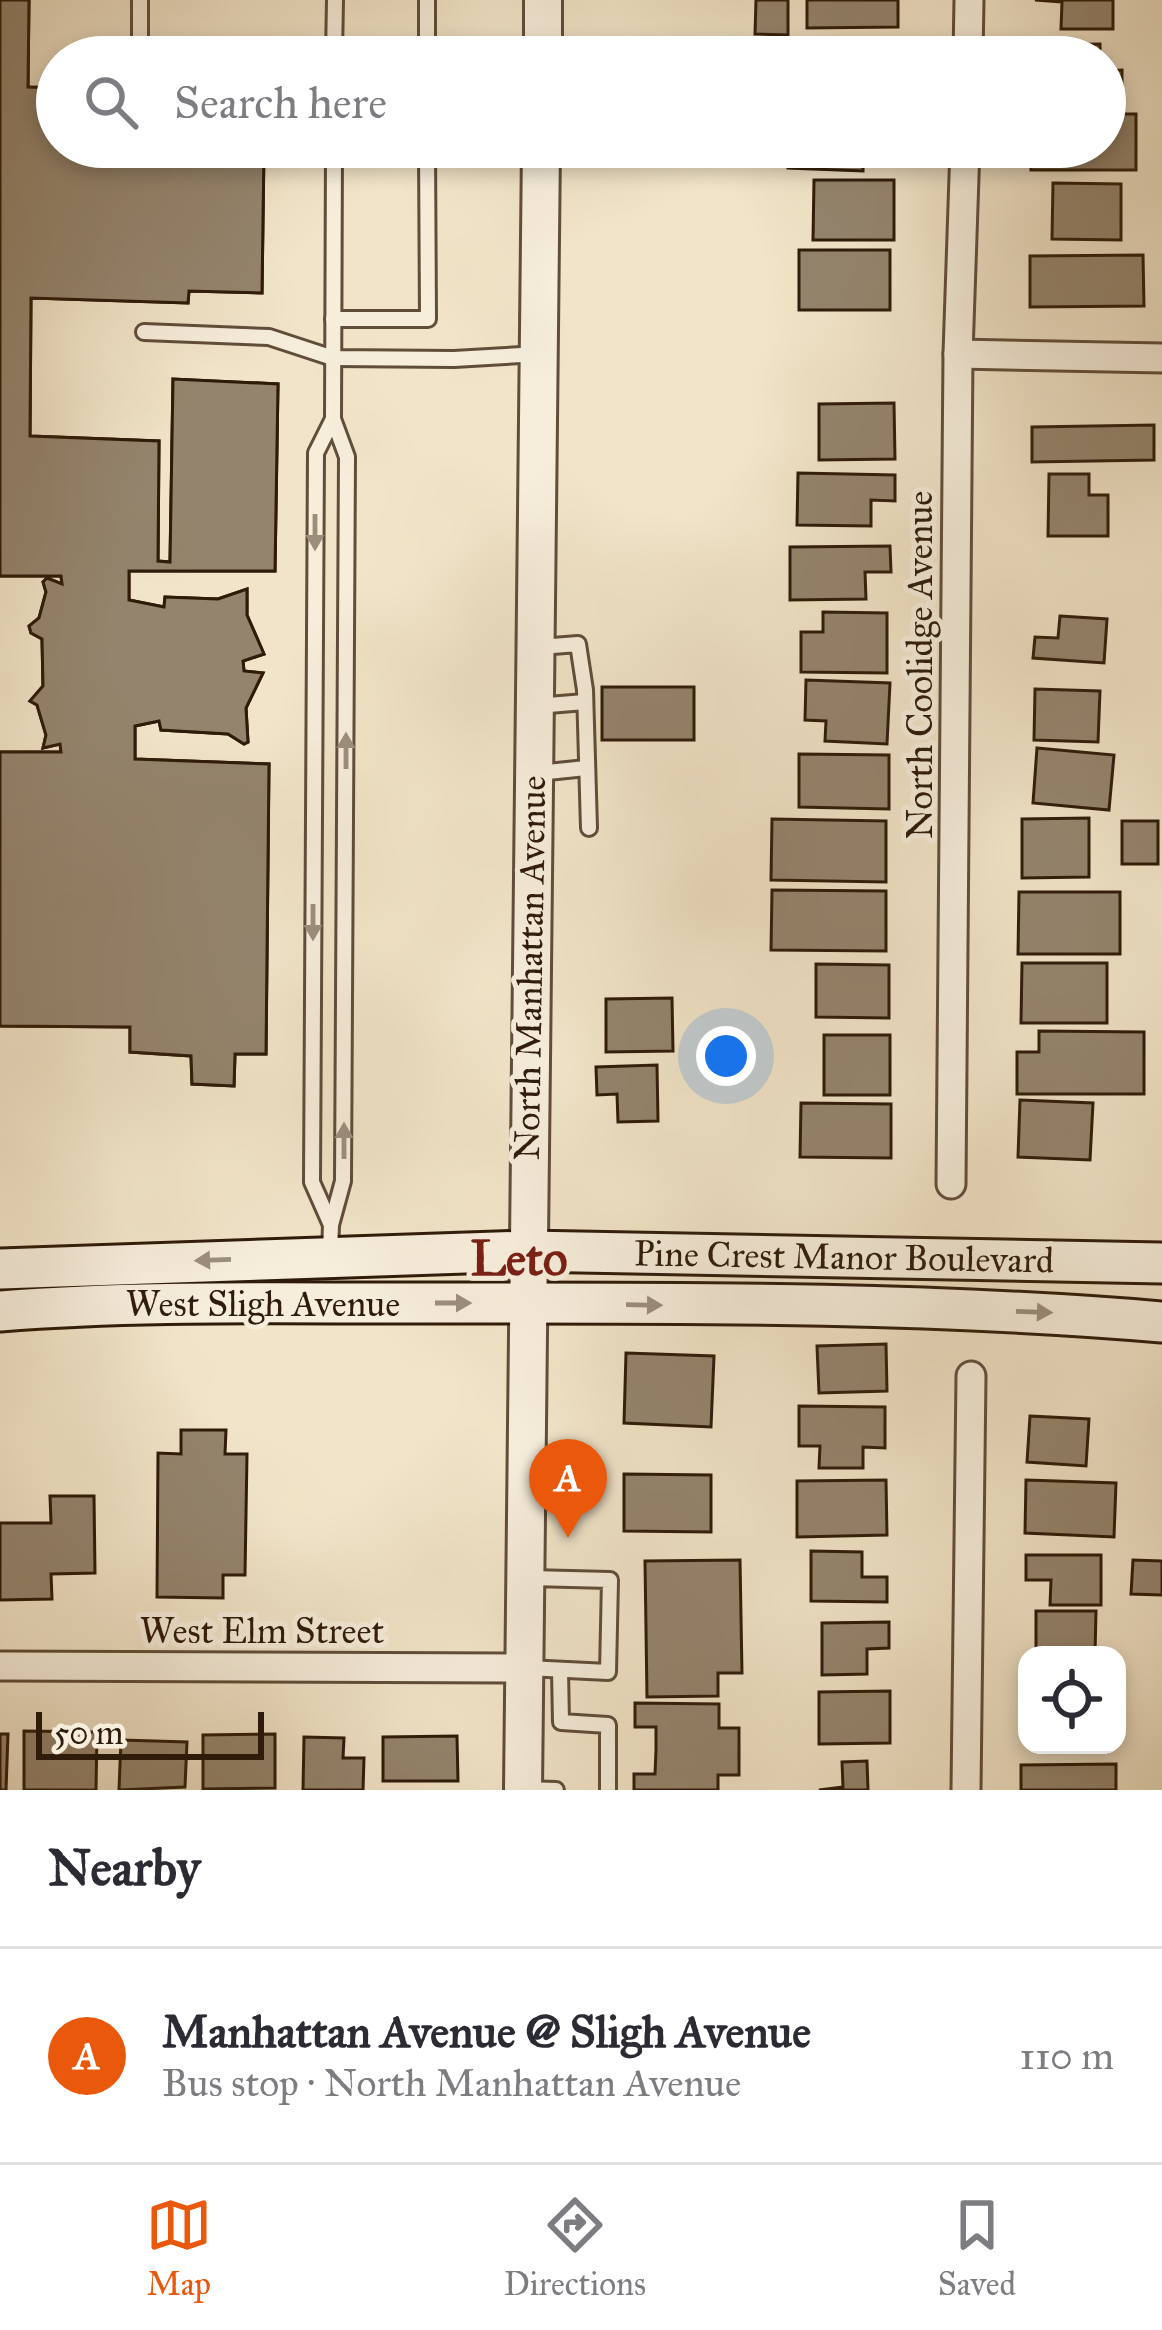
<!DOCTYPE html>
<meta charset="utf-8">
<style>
:root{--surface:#fff;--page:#f2f2f3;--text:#2b2b33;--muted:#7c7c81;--line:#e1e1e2;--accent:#ea580c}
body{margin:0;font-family:"IM FELL Great Primer",serif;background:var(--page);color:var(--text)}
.controls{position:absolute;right:36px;bottom:36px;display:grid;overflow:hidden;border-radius:24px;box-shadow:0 6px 18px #0003}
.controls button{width:108px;height:108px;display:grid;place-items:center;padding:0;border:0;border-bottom:3px solid var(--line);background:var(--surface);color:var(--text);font:60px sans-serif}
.scale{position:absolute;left:36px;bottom:30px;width:228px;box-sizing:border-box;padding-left:12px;border:6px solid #2f1b0a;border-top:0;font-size:33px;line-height:42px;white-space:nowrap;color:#2f1b0a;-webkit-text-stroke:9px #f6eddb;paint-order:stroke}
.you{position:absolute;left:726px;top:1056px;width:42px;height:42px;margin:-30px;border:9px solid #fff;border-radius:50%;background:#1a73e8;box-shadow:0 0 0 18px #1a73e833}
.badge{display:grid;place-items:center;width:78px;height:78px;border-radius:50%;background:var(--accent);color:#fff;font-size:39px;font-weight:700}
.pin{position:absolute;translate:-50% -99px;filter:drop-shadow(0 3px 6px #0008)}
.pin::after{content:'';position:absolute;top:63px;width:42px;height:36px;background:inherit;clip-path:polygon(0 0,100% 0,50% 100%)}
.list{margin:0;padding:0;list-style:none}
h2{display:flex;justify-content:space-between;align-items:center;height:156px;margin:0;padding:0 48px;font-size:51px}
h2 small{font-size:39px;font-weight:400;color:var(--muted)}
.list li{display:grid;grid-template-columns:78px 1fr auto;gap:36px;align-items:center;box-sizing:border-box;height:216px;padding:0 48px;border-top:3px solid var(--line)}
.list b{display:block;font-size:45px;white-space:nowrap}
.list p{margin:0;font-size:39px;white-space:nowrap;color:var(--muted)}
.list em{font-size:39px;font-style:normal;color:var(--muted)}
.icon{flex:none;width:66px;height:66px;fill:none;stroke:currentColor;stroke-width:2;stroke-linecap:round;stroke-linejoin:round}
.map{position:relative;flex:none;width:1162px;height:1790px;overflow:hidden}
.search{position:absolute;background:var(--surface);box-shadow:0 6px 18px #0003;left:36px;right:36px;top:36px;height:132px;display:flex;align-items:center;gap:30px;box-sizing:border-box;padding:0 42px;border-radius:66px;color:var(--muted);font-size:45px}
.sheet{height:372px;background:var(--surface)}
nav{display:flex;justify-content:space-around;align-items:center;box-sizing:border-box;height:168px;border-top:3px solid var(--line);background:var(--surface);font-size:33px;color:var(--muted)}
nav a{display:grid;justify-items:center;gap:6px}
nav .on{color:var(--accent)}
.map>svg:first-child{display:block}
.building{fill:#94846d;stroke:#2f1b0a;stroke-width:3}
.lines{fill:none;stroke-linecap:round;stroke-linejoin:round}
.service-casing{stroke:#604d3a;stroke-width:20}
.minor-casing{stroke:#604d3a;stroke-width:33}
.tertiary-casing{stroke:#604d3a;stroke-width:42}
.secondary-casing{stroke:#2f1b0a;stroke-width:45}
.service{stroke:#f6eddb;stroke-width:14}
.minor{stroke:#f6eddb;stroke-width:27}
.tertiary{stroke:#f6eddb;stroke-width:36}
.secondary{stroke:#f6eddb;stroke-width:39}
.oneway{fill:#9c8e7d}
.labels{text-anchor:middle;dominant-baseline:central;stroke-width:10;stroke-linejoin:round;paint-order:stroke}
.street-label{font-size:36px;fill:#2f1b0a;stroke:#f6eddb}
.district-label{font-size:48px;font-weight:bold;fill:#7a1f14;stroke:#f6eddb}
</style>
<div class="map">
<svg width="1162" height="1790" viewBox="0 0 1162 1790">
<rect width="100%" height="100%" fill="#f1e4c8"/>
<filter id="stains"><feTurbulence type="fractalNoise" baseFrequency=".00167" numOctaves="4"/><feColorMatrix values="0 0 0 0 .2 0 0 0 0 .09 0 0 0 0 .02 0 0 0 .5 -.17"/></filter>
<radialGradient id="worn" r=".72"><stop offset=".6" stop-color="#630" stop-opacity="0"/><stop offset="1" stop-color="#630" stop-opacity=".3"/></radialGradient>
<!-- building -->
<g class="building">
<path d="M0 0H29L28 87 57 88V147H264L262 293 189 291 188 303 31 298 30 436 159 441 158 561 170 562 173 379 278 384 275 571H129V600L164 607 165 597 218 599 247 589V615L264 654 243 661 244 671 263 673 246 708 248 742 244 744 228 734 161 730 159 721 135 726V759L269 764 266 1054H235L234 1086 192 1084 191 1056 130 1052V1027L0 1026V752H61L60 744 43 748 46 735 37 705 30 701 43 686 42 639 31 633 29 626 39 618 46 592 43 582 47 578 62 584 61 576H0Z"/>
<path d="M0 0H29L28 87 57 88V147H264L262 293 189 291 188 303 31 298 30 436 159 441 158 561 170 562 173 379 278 384 275 571H129V600L164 607 165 597 218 599 247 589V615L264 654 243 661 244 671 263 673 246 708 248 742 244 744 228 734 161 730 159 721 135 726V759L269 764 266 1054H235L234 1086 192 1084 191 1056 130 1052V1027L0 1026V752H61L60 744 43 748 46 735 37 705 30 701 43 686 42 639 31 633 29 626 39 618 46 592 43 582 47 578 62 584 61 576H0Z"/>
<path d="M756 0H788V35L755 34Z"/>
<path d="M807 0H898V27L807 28Z"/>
<path d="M1035 0H1113V29H1061L1062 2Z"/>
<path d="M796 43 878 44V57H795Z"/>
<path d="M1100 44V57H1035V45Z"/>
<path d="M1122 70V97H1105V71Z"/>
<path d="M1105 114H1136V170H1031V147H1105Z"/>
<path d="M788 147H863V171L788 168Z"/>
<path d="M814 180H894V240H813Z"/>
<path d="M1053 183 1121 184V240L1052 239Z"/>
<rect x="799" y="250" width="91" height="60"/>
<path d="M1143 255 1144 306 1030 307V256Z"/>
<path d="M894 403 895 459 819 460V404Z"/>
<path d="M1154 425V460L1032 462V427Z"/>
<path d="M798 473 895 475V501L871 500V526L797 525Z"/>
<path d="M1049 474H1089V495H1108V536H1048Z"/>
<path d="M890 546 891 572H865L866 599 790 600V547Z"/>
<path d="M823 612 887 613V673L801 672V632H823Z"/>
<path d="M1060 616 1107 619 1104 663 1033 658 1035 637 1058 638Z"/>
<path d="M806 680 890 683 887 744 825 741 826 721 805 720Z"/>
<rect x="602" y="687" width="92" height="53"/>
<path d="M1035 689 1100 691 1098 742 1034 740Z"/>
<path d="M1037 748 1114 755 1109 810 1033 803Z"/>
<path d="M799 754 889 755V809L799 807Z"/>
<path d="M1089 818V877L1022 878V819Z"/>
<path d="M772 819 886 821V882L771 880Z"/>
<rect x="1122" y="821" width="36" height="43"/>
<path d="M772 890 886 891V951L771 950Z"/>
<path d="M1019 892H1120V954H1018Z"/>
<path d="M1022 963H1107V1023H1021Z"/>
<path d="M816 964 889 965V1018L816 1017Z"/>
<path d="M672 998 673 1051 606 1052V999Z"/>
<path d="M1039 1031 1144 1032V1094H1017V1052H1039Z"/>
<rect x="824" y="1035" width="66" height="60"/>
<path d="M657 1065 658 1121 618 1122 617 1094 597 1095 596 1067Z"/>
<path d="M1020 1100 1093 1103 1090 1160 1018 1157Z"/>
<path d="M801 1103 891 1104V1158L800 1157Z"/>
<path d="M886 1344 887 1391 819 1393 817 1346Z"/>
<path d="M626 1353 714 1356 711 1427 624 1423Z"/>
<path d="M799 1406 885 1407V1448L863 1447V1468H819L820 1446H799Z"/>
<path d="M1030 1416 1089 1419 1086 1466 1027 1462Z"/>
<path d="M181 1430H226L225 1454H247L245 1575H223V1598L157 1597 158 1453 181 1454Z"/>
<path d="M624 1474 711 1475V1532L624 1531Z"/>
<path d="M886 1480 887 1535 797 1537V1481Z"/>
<path d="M1026 1480 1116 1483 1114 1537 1025 1533Z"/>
<path d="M50 1496H94L95 1573 51 1574 52 1599 0 1600V1523H51Z"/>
<path d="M811 1551 862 1552V1577H887V1602L811 1601Z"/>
<path d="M1026 1555H1101V1605H1050L1051 1580H1026Z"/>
<path d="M740 1560 742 1673H718V1696L647 1697 645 1561Z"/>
<path d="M1133 1560 1162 1561V1595L1131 1594Z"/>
<path d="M1036 1611H1096L1095 1655H1036Z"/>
<path d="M889 1622V1648L867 1649V1674L822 1675V1623Z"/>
<path d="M890 1691V1743L819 1744V1692Z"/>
<path d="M635 1703 719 1704V1728H739V1775H718V1790H634V1774H655L656 1750V1727H635Z"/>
<path d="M24 1731 97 1732 96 1790H24Z"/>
<path d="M0 1734H8L6 1790H0Z"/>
<path d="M275 1734V1788L203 1789V1735Z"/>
<path d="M457 1736 458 1781H383V1737Z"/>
<path d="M304 1737 344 1738 343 1758H364L363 1790H303Z"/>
<path d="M121 1740 187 1742 185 1787 119 1790Z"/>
<path d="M867 1761 868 1790H819L843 1787 842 1762Z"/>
<path d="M1116 1764V1790H1021V1765Z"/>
</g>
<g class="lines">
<defs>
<g id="service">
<path d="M140 0V51H334"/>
<path d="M427 0V57"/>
<path d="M334 55 335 0"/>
<path d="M333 319H428L427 147"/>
<path d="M144 332 269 337 333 358 454 359 539 354"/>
<path d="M540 647 578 644 585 690 589 828"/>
<path d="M536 706 585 702"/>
<path d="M538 773 586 768"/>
<path d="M331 1225 312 1182 316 453 333 419"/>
<path d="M330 1252 331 1225 343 1181 347 457 333 419 334 147"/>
<path d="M527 1668 608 1672 610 1580 530 1578"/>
<path d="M560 1670 561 1722 608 1725V1790"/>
<path d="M525 1789 556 1790"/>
</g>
<g id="minor">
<path d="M968 57 969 0"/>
<path d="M958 354 1162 358"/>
<path d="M951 1184 958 354 965 147"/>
<path d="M0 1666 524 1668"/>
<path d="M966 1790 971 1376"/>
</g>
<g id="tertiary">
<path d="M543 57V0"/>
<path d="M523 1790 541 147"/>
</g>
<g id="secondary">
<path d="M0 1269 527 1251 1162 1263"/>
<path d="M0 1311C151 1299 303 1304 454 1303 689 1303 927 1302 1162 1322"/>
</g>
</defs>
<!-- service casing -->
<use href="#service" class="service-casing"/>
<!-- minor casing -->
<use href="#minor" class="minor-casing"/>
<!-- tertiary casing -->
<use href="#tertiary" class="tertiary-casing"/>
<!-- secondary casing -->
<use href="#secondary" class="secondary-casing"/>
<!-- service -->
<use href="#service" class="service"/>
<!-- minor -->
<use href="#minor" class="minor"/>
<!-- tertiary -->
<use href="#tertiary" class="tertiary"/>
<!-- secondary -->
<use href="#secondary" class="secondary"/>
</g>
<!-- one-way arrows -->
<defs><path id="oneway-solid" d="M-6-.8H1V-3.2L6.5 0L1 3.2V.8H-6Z" transform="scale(3)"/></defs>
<g class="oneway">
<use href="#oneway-solid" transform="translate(315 532) rotate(90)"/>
<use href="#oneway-solid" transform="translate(346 751) rotate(-90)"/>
<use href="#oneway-solid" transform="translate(313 922) rotate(90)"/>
<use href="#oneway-solid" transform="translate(344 1141) rotate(-90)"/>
<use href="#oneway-solid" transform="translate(213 1260) rotate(178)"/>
<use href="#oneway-solid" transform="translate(453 1303)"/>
<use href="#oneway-solid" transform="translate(644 1305) rotate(1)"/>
<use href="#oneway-solid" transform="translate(1034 1312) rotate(2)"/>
</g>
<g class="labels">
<!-- street labels -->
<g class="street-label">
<text transform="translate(920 665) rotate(-90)">North Coolidge Avenue</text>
<text transform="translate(530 968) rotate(-89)">North Manhattan Avenue</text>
<text transform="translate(844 1257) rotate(1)">Pine Crest Manor Boulevard</text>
<text x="263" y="1304">West Sligh Avenue</text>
<text x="262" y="1631">West Elm Street</text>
</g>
<!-- district labels -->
<g class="district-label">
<text x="519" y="1258">Leto</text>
</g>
</g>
<rect width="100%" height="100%" filter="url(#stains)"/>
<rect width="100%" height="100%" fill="url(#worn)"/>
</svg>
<div class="controls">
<button><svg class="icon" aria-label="locate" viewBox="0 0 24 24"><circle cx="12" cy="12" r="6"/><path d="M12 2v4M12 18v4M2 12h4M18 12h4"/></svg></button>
</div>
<div class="scale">50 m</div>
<div class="you"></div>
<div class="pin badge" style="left:568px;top:1538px">A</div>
<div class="search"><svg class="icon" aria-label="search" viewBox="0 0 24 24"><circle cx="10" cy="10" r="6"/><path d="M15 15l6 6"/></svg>Search here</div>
</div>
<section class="sheet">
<h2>Nearby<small></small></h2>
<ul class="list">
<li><span class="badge">A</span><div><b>Manhattan Avenue @ Sligh Avenue</b><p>Bus stop · North Manhattan Avenue</p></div><em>110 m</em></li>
</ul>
</section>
<nav>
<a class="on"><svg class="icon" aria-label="map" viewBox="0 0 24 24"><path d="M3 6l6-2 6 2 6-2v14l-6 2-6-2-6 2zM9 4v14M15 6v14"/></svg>Map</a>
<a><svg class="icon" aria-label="directions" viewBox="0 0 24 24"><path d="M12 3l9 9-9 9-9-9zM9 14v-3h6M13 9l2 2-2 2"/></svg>Directions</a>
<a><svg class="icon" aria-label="saved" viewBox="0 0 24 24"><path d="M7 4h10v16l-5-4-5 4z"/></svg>Saved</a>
</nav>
